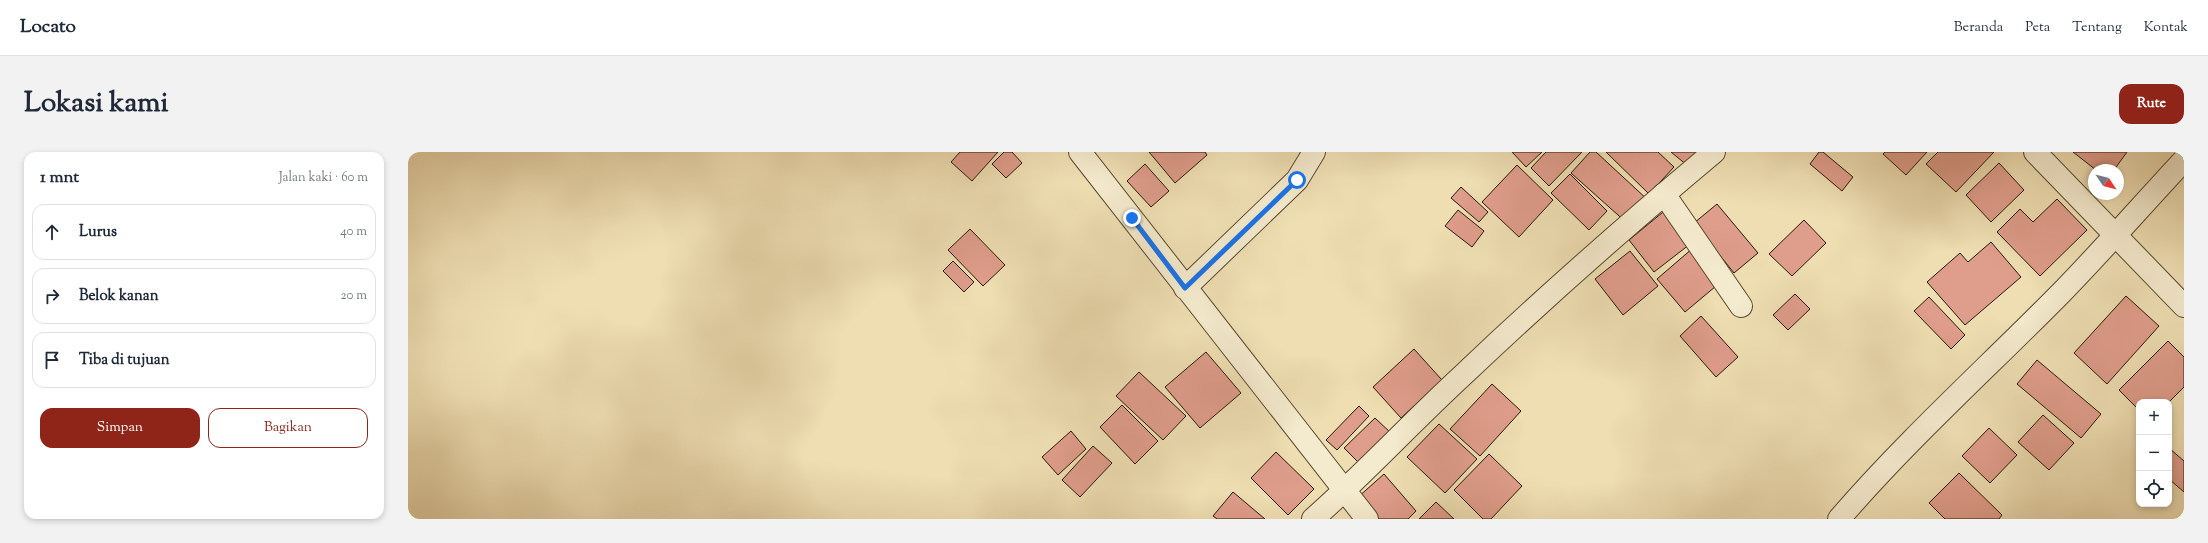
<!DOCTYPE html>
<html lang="id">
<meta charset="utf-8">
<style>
:root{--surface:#fff;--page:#f2f2f3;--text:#1f2937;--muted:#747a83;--line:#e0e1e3;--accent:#8f2418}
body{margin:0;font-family:"Sorts Mill Goudy",serif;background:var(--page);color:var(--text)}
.controls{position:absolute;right:12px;bottom:12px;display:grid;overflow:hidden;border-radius:8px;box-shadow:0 2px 6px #0003}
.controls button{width:36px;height:36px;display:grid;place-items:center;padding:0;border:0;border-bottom:1px solid var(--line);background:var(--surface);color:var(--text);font:20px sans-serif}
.compass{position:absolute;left:1680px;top:12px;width:36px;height:36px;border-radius:50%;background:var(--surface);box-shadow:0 2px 6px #0003;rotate:125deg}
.stop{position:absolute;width:12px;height:12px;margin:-9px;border:3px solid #1a73e8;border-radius:50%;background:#fff}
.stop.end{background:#1a73e8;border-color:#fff;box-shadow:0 1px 4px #0008}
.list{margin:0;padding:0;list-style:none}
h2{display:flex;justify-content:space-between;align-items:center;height:52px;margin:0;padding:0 16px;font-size:17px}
h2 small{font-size:13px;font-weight:400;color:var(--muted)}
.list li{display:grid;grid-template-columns:26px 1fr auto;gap:12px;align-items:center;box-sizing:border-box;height:56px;margin:0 8px 8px;padding:0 8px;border:1px solid var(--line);border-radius:12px}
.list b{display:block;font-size:15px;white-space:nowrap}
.list em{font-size:13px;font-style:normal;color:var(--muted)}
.actions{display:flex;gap:8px;padding:12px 16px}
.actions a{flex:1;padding:9px 0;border:1px solid var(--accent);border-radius:12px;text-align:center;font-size:14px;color:var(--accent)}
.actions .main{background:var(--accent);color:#fff}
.icon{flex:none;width:22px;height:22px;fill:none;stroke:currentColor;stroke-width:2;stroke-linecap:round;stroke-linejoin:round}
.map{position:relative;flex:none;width:1776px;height:367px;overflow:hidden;border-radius:12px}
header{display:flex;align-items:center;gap:24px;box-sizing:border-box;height:56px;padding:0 20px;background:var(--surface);border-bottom:1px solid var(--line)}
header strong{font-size:19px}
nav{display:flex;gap:22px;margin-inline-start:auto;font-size:14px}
.intro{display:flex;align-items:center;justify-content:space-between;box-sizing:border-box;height:96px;padding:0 24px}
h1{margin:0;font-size:28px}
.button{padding:10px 18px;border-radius:12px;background:var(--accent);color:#fff;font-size:14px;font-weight:700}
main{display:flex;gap:24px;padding:0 24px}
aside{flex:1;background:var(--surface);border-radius:12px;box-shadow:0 2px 6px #0003}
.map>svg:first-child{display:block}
.building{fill:#df9d8b;stroke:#291a06}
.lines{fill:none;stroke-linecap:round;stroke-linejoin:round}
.minor-casing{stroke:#5a4b31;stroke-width:24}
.minor{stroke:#f4eacd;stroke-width:22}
.route{stroke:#1a73e8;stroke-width:5}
</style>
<header>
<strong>Locato</strong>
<nav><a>Beranda</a><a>Peta</a><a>Tentang</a><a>Kontak</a></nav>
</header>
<div class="intro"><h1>Lokasi kami</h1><a class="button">Rute</a></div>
<main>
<aside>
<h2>1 mnt<small>Jalan kaki · 60 m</small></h2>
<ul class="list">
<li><svg class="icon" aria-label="ahead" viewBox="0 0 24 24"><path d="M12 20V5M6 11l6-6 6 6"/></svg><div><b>Lurus</b></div><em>40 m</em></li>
<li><svg class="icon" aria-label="right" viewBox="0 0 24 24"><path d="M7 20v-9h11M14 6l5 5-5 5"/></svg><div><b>Belok kanan</b></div><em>20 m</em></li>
<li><svg class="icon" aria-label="arrive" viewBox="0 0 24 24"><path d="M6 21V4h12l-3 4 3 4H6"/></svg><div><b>Tiba di tujuan</b></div></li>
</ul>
<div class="actions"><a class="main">Simpan</a><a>Bagikan</a></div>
</aside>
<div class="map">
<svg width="1776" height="367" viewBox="0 0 1776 367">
<rect width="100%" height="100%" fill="#eedeb2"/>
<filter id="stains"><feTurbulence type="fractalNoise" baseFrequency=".005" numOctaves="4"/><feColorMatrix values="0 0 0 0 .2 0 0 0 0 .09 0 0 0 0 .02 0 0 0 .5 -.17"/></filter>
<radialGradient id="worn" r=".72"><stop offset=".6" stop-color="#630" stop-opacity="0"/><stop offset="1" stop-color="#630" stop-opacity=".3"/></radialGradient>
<!-- building -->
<g class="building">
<path d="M552 0H590L564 29 543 10Z"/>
<path d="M596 0H604L614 11 598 26 584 12Z"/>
<path d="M741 0H797L799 3 767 31Z"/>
<path d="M1104 0H1134L1118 15Z"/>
<path d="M1138 0H1174L1141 34 1123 16Z"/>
<path d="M1182 0H1188L1241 49 1220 72 1163 21Z"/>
<path d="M1198 0H1250L1266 15 1241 42Z"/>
<path d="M1263 0H1292L1280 14Z"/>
<path d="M1411 0H1415L1445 25 1434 39 1402 12Z"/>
<path d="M1477 0H1519L1498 23 1475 2Z"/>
<path d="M1530 0H1586L1548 40 1518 12Z"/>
<path d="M1665 0H1719L1706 18H1688Z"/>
<path d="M1591 11 1616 38 1583 70 1558 43Z"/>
<path d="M737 12 761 39 743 55 719 29Z"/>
<path d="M1109 13 1145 48 1111 85 1074 50Z"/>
<path d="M1162 22 1199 59 1181 78 1143 41Z"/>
<path d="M1053 35 1080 60 1071 70 1043 46Z"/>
<path d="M1649 47 1679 78 1632 124 1589 80 1612 57 1625 70Z"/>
<path d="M1309 52 1350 101 1326 121 1286 71Z"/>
<path d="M1260 56 1286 89 1246 120 1221 88Z"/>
<path d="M1050 58 1076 79 1064 95 1037 74Z"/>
<path d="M1396 68 1418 91 1384 124 1361 102Z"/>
<path d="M562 77 597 113 575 134 540 98Z"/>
<path d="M1583 90 1613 125 1557 173 1519 130 1552 101 1560 110Z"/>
<path d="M1285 96 1314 129 1277 160 1249 127Z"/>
<path d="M1222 99 1250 134 1215 163 1187 127Z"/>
<path d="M545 109 566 130 556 140 535 119Z"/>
<path d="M1387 142 1402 157 1380 178 1365 163Z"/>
<path d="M1718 144 1751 174 1699 232 1666 201Z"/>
<path d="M1521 145 1557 183 1543 197 1506 159Z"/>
<path d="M1293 164 1330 205 1308 225 1272 184Z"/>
<path d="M1760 189 1776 205V235L1761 250H1731V258L1711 238Z"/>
<path d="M1006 197 1034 228 993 266 965 235Z"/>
<path d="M798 200 833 241 792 276 757 235Z"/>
<path d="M1629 208 1693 262 1673 286 1609 232Z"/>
<path d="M731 220 778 264 755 288 708 244Z"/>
<path d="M1084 232 1113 259 1072 304 1042 277Z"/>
<path d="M714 253 750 289 727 312 692 275Z"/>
<path d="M951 254 961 264 929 298 918 288Z"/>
<path d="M1635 263 1666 291 1641 318 1610 290Z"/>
<path d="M967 266 984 282 953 313 936 296Z"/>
<path d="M1031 272 1069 307 1037 341 999 305Z"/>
<path d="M1581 276 1609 303 1582 331 1554 304Z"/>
<path d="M663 279 678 297 650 323 634 305Z"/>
<path d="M685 294 704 311 672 345 654 328Z"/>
<path d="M1761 296 1776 309V340L1761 327Z"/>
<path d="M868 300 906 337 880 363 843 326Z"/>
<path d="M1081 302 1114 334 1083 367H1075L1046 338Z"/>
<path d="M1551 321 1594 363 1591 367H1537L1521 351Z"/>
<path d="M976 322 1008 359 1000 367H968L949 346Z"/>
<path d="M825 340 857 367H809L805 364Z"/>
<path d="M1028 350 1046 367H1011Z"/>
</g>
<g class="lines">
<defs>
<g id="minor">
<path d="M672 0 959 367"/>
<path d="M1627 0 1776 154"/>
<path d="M1256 42 1333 154"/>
<path d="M777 136 889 28 906 0"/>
<path d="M905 367C957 321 1004 270 1055 223 1136 146 1220 72 1306 0"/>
<path d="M1431 367C1500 287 1579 216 1653 141 1695 98 1735 52 1776 8"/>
</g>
</defs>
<!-- minor casing -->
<use href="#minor" class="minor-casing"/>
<!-- minor -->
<use href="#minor" class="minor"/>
</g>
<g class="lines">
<!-- route -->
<path class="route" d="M724 66 777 136 889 28"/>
</g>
<rect width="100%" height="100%" filter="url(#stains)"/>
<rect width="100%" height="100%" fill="url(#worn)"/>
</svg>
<div class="controls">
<button>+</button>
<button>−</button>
<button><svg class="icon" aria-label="locate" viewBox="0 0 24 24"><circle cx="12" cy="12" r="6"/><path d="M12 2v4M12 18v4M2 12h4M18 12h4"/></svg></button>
</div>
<svg class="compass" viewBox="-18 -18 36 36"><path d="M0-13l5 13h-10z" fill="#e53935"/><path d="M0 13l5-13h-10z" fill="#747a83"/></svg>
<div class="stop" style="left:889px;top:28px"></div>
<div class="stop end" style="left:724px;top:66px"></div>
</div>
</main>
